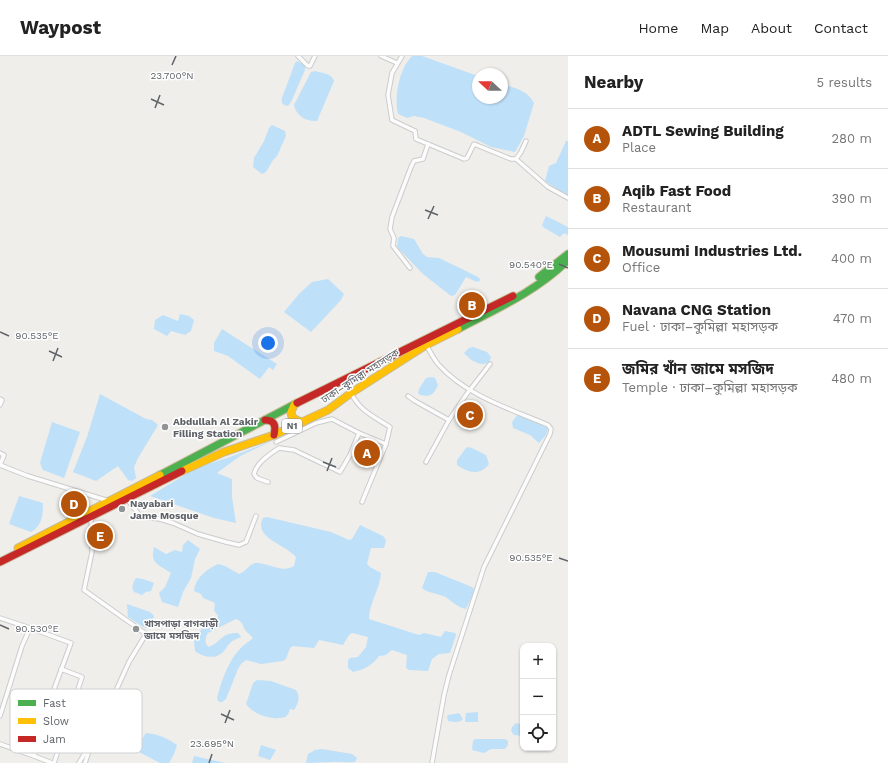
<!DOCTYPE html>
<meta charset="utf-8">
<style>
:root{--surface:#fff;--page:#f6f6f6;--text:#222;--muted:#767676;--line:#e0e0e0;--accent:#b45309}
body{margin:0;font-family:"Work Sans","Noto Sans Bengali",sans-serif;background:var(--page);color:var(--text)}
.controls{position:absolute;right:12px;bottom:12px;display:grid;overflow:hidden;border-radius:8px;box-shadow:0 1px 3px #0004}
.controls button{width:36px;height:36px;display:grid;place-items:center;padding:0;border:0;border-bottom:1px solid var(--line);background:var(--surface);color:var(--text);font:20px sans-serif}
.compass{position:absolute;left:472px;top:12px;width:36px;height:36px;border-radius:50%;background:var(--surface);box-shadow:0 1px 3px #0004;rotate:292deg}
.you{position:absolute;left:268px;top:287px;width:14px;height:14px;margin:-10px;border:3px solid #fff;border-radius:50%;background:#1a73e8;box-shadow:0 0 0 6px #1a73e833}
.badge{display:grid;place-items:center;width:26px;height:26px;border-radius:50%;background:var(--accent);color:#fff;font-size:13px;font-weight:700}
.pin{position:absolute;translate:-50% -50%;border:2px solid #fff;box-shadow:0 1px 4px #0006}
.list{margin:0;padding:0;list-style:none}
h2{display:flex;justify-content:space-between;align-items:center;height:52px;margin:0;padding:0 16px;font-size:17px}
h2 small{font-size:13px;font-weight:400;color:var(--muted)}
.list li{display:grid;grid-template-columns:26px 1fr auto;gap:12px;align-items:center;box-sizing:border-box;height:60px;padding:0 16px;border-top:1px solid var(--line)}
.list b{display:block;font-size:15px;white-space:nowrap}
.list p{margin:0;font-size:13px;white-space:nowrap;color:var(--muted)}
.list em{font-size:13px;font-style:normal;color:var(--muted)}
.icon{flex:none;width:22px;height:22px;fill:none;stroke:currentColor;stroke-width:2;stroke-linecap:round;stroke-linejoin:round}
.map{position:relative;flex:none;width:568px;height:707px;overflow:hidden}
header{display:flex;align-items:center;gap:24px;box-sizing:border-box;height:56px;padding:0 20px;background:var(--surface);border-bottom:1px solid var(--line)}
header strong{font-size:19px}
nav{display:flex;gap:22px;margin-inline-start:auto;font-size:14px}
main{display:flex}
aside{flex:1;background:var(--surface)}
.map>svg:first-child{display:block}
.water{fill:#bfe0f9}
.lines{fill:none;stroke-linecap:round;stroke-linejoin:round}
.street-casing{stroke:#cbcccc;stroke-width:5.5}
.fast-casing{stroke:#c8b996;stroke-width:9}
.slow-casing{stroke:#c8b996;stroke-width:9}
.jam-casing{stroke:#c8b996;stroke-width:9}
.street{stroke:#fdfcfc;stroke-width:3.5}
.fast{stroke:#4caf50;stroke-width:7}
.slow{stroke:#ffc107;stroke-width:7}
.jam{stroke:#c62828;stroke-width:7}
.ticks{fill:none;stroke:#5f6368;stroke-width:1.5}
.poi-dot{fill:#919496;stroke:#fff;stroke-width:1.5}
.labels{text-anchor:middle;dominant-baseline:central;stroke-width:3;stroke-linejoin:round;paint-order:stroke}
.shield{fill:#fff;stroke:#8f9295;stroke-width:1}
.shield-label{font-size:9px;font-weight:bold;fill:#5f6368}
.street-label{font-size:10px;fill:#5f6368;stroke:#fff}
.poi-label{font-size:10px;font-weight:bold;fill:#5f6368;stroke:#fff;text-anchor:start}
.key{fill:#fff;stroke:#cfd0d2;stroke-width:1}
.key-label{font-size:11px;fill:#5f6368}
.ticks-label{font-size:10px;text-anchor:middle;fill:#5f6368;stroke:#fff;stroke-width:3;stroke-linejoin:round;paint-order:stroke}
</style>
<header>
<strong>Waypost</strong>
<nav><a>Home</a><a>Map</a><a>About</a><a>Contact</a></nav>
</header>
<main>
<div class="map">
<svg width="568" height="707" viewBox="0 0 568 707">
<rect width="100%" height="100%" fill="#efeeea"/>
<!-- water -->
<g class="water">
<path d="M412 0H422L478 20V42H502V28C515 32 527 34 534 47L524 80 515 96 491 91 461 76 424 62 414 60 407 62 398 58C394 41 399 13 412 0Z"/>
<path d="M297 5 305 9V14L291 46 288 50C282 49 281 47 282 42L295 7Z"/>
<path d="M315 15C322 17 331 17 334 25L317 65C307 66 296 60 294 49L311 16Z"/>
<path d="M272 69 285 75 286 80 277 100 273 104 266 116 262 118 253 111 254 102 264 85 269 72Z"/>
<path d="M566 85H568V140L545 125 549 110 556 107Z"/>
<path d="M546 160 568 171V179L564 177 560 181 543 171 542 169Z"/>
<path d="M401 180 414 183 423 198 427 201 439 202 468 216 478 221 481 224 477 226 466 221 455 239 451 240 423 218 397 191 398 182Z"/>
<path d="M328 223 344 238 341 244 311 276 284 256 299 238 312 226Z"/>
<path d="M180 258 189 260 194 264 191 275 185 279 171 275 167 280 154 273 155 264 163 259 178 265Z"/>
<path d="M222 273 277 308 273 314 269 311 260 323 228 300 214 295V287Z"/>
<path d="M473 291 487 296 491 301 489 306C487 307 485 308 483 308 476 308 468 302 464 297L469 292Z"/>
<path d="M432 321 435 322 438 329C433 339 432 341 420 339L418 337 419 333 426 322Z"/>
<path d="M100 338 146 363 152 364 158 369 138 402 134 411 136 422 132 425 128 424 118 410 96 425 73 416 87 381Z"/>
<path d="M518 358 548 372 546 379 539 387 530 379 513 372 512 366Z"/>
<path d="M52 366 80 376 64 422 43 414 40 407Z"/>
<path d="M274 384 240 400 217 417 232 423V441L236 467 214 462 150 440 196 412 230 401Z"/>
<path d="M468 391 472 392 486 399 489 408C480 420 468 417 457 409V404L466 392Z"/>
<path d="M19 440 43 447C43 459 42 470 31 476L9 468Z"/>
<path d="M267 461 331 476 349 484 352 483 360 469 383 480 386 484 384 492H371L367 508 370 511 381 517C380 533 369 547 369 563L419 579 424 577 441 581 445 575 455 577 456 579 450 597 439 598 432 603 428 615 409 614 406 612 407 599 392 594 386 599 379 600C373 609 363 614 353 616L348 612V604L350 602 358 601 366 591 368 581 352 577 349 579 343 589 319 584 314 592 293 590 290 592 286 603 283 605 261 608 246 604 241 608 238 613 226 643 222 646H219L217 643C220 628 229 603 241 592 244 588 249 586 253 582 251 579 247 577 245 574 242 568 243 566 236 563L208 577C206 581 205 583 206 588L209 591C222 585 221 577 238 577L240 579 241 581C237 583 233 584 230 587 226 591 224 597 219 599 212 603 201 600 195 595L194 585 206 566H214L216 565 218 560 214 554 215 548 213 546 203 542 201 538 194 535C195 522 207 513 218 508L225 510 239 518C247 515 250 506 258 507 270 508 282 517 294 510L296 501C285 488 253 482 263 462Z"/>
<path d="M188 484 200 493 195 503 191 522 183 536 178 551 162 546 159 537 165 531 171 517C158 508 150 508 154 491L166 498 175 494 182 496 183 489Z"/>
<path d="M428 516H435L472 531 475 534 474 536 466 553C455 551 451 543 443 540 436 537 428 537 422 532Z"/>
<path d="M136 522 143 523 154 527 151 535 146 536 142 539 134 536C131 531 133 527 136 522Z"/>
<path d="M127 548 150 556 154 560 151 567 146 572 143 571 128 561Z"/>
<path d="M257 624 271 625 296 634C301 641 298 648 294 654L290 653C289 656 288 660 285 661 274 665 252 658 246 648L253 627Z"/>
<path d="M478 656V666H466L465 665 466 657Z"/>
<path d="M459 657 463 663C460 667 453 666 448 665L447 661 448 659Z"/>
<path d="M516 667 523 669V680L514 679 511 675 512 671Z"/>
<path d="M146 677C158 678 167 682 177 689L174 698 169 707H160L139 696 142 683Z"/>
<path d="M475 683H505L508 685V689L505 693H491L484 697 472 694 473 685Z"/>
<path d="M261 689 276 694 270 704 258 700Z"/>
<path d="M322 693 352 698 357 702 355 706C347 707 340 705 332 706 323 706 315 707 306 707L308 698 315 694Z"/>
<path d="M194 700 225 707H192Z"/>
</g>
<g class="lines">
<defs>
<g id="street">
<path d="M298 0 308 10H310L315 0"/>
<path d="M381 0 397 7"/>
<path d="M402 0 392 17 388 39 392 64 415 75 416 83 464 103 467 102 474 88 511 103H516L521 96 526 85"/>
<path d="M516 103 548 131 568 142"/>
<path d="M410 212 393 190 394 182 390 173 392 161 411 111 414 105 423 103 428 88"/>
<path d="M426 289C430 295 433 302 438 308 465 339 510 353 548 369L551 373 550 378 484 511 449 619 444 639 432 707"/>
<path d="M351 337C360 355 373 360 390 371L386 388 362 446"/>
<path d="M408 340 415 345 449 364"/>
<path d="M0 343 2 344 0 349"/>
<path d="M276 386 316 367 332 363 359 377 386 388"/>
<path d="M0 397 4 399 0 409"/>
<path d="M426 406 449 364 466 339 490 308"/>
<path d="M0 409 28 420 109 445"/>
<path d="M268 426 257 422 254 418C257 406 269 399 279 392L294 394 340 416 350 399 359 377"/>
<path d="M128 442 130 447 141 461 160 463 173 467 198 478 226 486 239 489 246 486 256 460"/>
<path d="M0 562 30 572 22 590 0 660"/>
<path d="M101 658 125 669"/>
<path d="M0 688 34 700 46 655 71 587 30 572"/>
<path d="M34 700 52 707"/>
<path d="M54 707 82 621 61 613"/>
<path d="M79 707 85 697 101 658 114 639 129 606 146 578 84 534 92 496 91 461"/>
<path d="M85 707 89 695V689"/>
</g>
<g id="fast">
<path d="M539 221 568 198"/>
<path d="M458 273C496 253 537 235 568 204"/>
<path d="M160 419 297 347"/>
</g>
<g id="slow">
<path d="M294 349 291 356 292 361 298 365 303 366"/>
<path d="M182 415 224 396 274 379 328 354 351 337 426 289 458 273"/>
<path d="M18 492 160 419"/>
</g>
<g id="jam">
<path d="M297 347 513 240"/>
<path d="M265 364C275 364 276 370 274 379"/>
<path d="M0 506 182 415"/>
</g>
</defs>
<!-- street casing -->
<use href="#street" class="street-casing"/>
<!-- fast casing -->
<use href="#fast" class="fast-casing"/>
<!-- slow casing -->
<use href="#slow" class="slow-casing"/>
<!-- jam casing -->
<use href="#jam" class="jam-casing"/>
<!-- street -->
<use href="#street" class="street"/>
<!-- fast -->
<use href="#fast" class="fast"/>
<!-- slow -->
<use href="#slow" class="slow"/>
<!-- jam -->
<use href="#jam" class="jam"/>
</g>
<!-- ticks -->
<path class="ticks" d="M172 9 176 0M151 43 164 49M155 52 160 39M425 154 438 159M428 163 434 150M559 208 568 212M0 276 9 280M49 295 62 301M53 305 58 292M323 406 336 411M327 415 332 402M559 502 568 505M0 569 9 573M221 658 234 664M225 667 230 654M209 707 212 698"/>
<!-- markers -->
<g class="poi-dot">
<circle cx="165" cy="371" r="4"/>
<circle cx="122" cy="453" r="4"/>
<circle cx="136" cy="573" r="4"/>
</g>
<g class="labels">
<!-- shield labels -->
<rect class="shield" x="282" y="363" width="20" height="14" rx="3"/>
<g class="shield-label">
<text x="292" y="370">N1</text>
</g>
<!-- street labels -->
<g class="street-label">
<text transform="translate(360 320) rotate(-33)">ঢাকা–কুমিল্লা মহাসড়ক</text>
</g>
<!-- poi labels -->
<g class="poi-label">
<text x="173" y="365">Abdullah Al Zakir<tspan x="173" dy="12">Filling Station</tspan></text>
<text x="130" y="447">Nayabari<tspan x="130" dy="12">Jame Mosque</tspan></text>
<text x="144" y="567">খাসপাড়া বাগবাড়ী<tspan x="144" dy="12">জামে মসজিদ</tspan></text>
</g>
</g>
<!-- legend -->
<rect x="10" y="633" width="132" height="64" rx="6" class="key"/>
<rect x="18" y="644" width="18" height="6" fill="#4caf50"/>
<rect x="18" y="662" width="18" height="6" fill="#ffc107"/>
<rect x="18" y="680" width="18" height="6" fill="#c62828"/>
<g class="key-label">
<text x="43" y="651">Fast</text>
<text x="43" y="669">Slow</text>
<text x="43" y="687">Jam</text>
</g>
<g class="ticks-label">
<text x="172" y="23">23.700°N</text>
<text x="531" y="212">90.540°E</text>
<text x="37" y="283">90.535°E</text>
<text x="531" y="505">90.535°E</text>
<text x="37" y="576">90.530°E</text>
<text x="212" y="691">23.695°N</text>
</g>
</svg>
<div class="controls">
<button>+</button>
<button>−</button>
<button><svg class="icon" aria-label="locate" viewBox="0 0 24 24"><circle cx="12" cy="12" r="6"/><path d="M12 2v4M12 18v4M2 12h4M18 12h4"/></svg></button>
</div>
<svg class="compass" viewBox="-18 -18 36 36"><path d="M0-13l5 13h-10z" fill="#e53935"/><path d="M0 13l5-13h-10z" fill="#767676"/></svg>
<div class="you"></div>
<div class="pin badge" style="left:367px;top:397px">A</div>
<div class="pin badge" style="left:472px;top:249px">B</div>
<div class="pin badge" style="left:470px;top:359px">C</div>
<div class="pin badge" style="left:74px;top:448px">D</div>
<div class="pin badge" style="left:100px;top:480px">E</div>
</div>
<aside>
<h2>Nearby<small>5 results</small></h2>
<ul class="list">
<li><span class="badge">A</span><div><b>ADTL Sewing Building</b><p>Place</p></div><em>280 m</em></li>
<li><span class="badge">B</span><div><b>Aqib Fast Food</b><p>Restaurant</p></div><em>390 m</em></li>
<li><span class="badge">C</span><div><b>Mousumi Industries Ltd.</b><p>Office</p></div><em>400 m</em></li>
<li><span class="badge">D</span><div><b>Navana CNG Station</b><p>Fuel · ঢাকা–কুমিল্লা মহাসড়ক</p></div><em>470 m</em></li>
<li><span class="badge">E</span><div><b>জমির খাঁন জামে মসজিদ</b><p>Temple · ঢাকা–কুমিল্লা মহাসড়ক</p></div><em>480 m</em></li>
</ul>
</aside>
</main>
